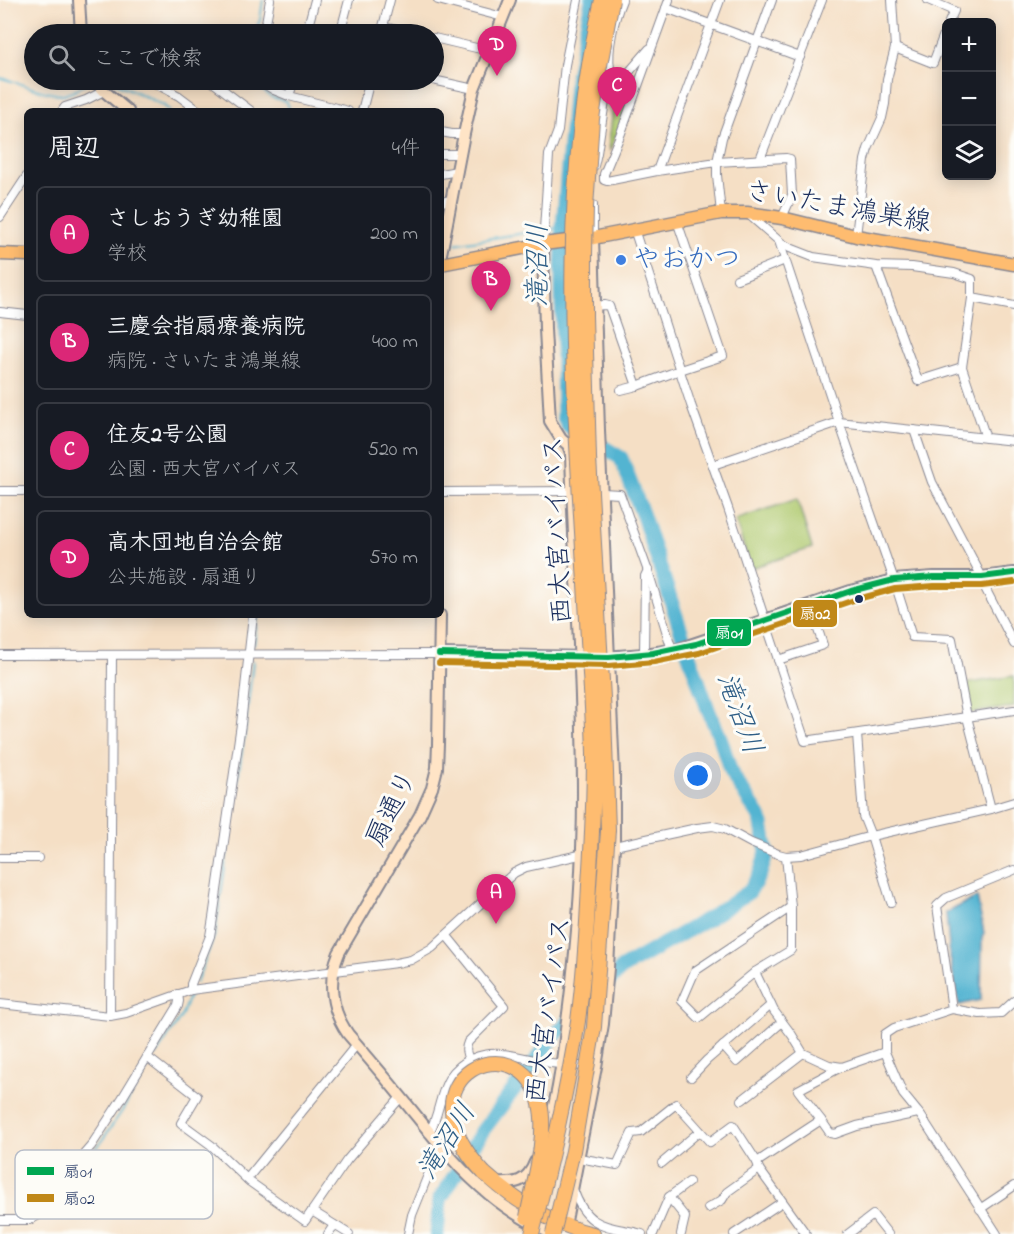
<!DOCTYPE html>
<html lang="ja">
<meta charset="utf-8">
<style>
:root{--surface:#171b24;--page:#242831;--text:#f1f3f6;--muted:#9ea1a6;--line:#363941;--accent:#db2777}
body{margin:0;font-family:"Indie Flower","Klee One",sans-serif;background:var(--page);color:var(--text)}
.controls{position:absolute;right:18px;top:18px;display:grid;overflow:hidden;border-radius:9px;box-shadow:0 3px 15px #0003}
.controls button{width:54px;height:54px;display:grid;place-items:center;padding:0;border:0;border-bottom:2px solid var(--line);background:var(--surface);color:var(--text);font:30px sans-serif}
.you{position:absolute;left:698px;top:776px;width:21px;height:21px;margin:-15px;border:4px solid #fff;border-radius:50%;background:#1a73e8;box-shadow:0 0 0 9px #1a73e833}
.badge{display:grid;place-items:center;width:39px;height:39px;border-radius:50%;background:var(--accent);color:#fff;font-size:20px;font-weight:700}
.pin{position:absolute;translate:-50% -50px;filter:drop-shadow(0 2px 3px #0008)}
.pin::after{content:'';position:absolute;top:32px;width:21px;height:18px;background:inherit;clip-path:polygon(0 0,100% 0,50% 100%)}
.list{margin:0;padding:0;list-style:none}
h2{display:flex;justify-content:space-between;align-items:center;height:78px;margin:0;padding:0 24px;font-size:26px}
h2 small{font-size:20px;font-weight:400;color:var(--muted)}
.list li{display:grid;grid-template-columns:39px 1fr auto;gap:18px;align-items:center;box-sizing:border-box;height:96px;margin:0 12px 12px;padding:0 12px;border:2px solid var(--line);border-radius:9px}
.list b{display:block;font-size:22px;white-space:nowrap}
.list p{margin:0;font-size:20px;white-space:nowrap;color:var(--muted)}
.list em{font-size:20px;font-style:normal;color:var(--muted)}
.icon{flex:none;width:33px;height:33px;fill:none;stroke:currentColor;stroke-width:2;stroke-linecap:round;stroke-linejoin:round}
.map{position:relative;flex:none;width:1014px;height:1234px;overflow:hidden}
.search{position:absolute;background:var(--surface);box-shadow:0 3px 15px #0003;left:24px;top:24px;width:420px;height:66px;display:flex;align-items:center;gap:15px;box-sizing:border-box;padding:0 21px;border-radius:33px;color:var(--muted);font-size:22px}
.panel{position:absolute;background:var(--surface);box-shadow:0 3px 15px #0003;left:24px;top:108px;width:420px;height:510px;border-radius:9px}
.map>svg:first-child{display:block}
.green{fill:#afc96e;stroke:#657c66;stroke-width:1.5}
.water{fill:#52b4d1;stroke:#367298;stroke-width:1.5}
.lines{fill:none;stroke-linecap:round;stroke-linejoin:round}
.stream{stroke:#52b4d1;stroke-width:2}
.river{stroke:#52b4d1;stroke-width:15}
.street-casing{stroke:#888792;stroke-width:10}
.secondary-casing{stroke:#888792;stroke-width:14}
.primary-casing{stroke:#888792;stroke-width:15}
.highway-casing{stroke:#888792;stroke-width:16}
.street{stroke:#fff;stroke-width:8}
.secondary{stroke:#ffe4c6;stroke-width:10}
.primary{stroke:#febc70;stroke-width:12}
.highway{stroke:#febc70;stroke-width:14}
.highway-bridge-casing{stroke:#888792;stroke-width:16;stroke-linecap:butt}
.highway-bridge{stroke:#febc70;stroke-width:14}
.bus-1-casing{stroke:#fdfcf7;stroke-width:10}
.bus-2-casing{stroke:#fdfcf7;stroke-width:10}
.bus-1{stroke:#00a651;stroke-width:6}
.bus-2{stroke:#c08818;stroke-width:6}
.shop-dot{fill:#3f7fe0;stroke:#fdfcf7;stroke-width:2}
.bus-dot{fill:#1b2f5e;stroke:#fdfcf7;stroke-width:2}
.labels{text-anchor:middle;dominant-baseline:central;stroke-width:6;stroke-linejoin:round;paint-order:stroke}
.street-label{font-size:27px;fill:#1b2f5e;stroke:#fdfcf7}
.shop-label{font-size:27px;fill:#366cbe;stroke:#fdfcf7;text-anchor:start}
.water-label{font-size:28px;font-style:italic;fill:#2e5e86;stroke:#fdfcf7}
.key{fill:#fdfcf7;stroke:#b9bec9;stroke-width:1.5}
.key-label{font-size:16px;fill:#1b2f5e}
.line-badge{stroke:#fdfcf7;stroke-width:2}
.badge-label{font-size:16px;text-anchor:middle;font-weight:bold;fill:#fff}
</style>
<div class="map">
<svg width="1014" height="1234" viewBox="0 0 1014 1234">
<rect width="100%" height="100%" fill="#fdfcf7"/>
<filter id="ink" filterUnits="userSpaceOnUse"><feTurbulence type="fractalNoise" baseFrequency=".0167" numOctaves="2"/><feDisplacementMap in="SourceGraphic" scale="12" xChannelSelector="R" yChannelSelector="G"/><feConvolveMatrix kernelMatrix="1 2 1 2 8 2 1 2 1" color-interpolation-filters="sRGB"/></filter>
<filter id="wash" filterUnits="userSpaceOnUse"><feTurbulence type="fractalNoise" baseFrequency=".008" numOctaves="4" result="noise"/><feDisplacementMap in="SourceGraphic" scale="24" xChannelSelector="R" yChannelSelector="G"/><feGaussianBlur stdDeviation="1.35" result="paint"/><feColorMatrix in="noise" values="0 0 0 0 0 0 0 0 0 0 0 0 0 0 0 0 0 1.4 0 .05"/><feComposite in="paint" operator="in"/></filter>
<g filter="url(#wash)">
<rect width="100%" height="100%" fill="#f5dfc5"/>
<!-- green -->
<g class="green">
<path d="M636 71 639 73 610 152 609 141 615 94Z"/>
<path d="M797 499 812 548 751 568 735 520Z"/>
<path d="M1014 676V707L970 713 964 684Z"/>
</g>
<!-- water -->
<path class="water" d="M977 897 984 933 982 938 981 1000 959 1005 950 957 946 913Z"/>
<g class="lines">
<!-- stream -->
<g class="stream">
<path d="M254 34 260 20 263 0"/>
<path d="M0 78C18 81 53 99 69 93 77 91 82 84 90 81"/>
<path d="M110 80 163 105 170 111"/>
<path d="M250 80 271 97 287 102 290 111"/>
<path d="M447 245 563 227"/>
<path d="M254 644 258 615"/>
<path d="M196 983 215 934 245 730 253 660"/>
<path d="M156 1055 181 1017 189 996"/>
<path d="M72 1220 87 1167 92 1155 122 1111 148 1067"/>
</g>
<!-- river -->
<path class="river" d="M437 1234 440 1199 483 1130 556 1034 622 968 709 918 749 892 760 874 767 852 761 819 731 773 721 740 709 712 688 652 643 516 621 458 568 426 564 417 562 283 563 227 575 87 592 0"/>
</g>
</g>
<g filter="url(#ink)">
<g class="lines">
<defs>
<g id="street">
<path d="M438 0 503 17"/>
<path d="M669 0 621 133 604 174V180L607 181 657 171 717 162 786 158 790 159 792 195 782 218"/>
<path d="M928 0 954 11 949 22"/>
<path d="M666 8 800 57"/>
<path d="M383 27 415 34"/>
<path d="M264 34 270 0"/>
<path d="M306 34 315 0"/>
<path d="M340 34 349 0"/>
<path d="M381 34 390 0"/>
<path d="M434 38 489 51"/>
<path d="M895 48 933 63 946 29"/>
<path d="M149 80 179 96 199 111"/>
<path d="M210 80 251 111"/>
<path d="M258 80 274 90 289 96 348 111"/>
<path d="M433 80 474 89"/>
<path d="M617 86 649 49"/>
<path d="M289 96 294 80"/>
<path d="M62 111 65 107 86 100 104 91"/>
<path d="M362 111 370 80"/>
<path d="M441 132 452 134H464"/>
<path d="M441 154H460"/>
<path d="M760 159 822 0"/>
<path d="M594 166 597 153 610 69C607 49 614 19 622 0"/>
<path d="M657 171 720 0"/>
<path d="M441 174 457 171"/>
<path d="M441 202 451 200"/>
<path d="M593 205V238"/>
<path d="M721 213 717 175V162L722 138 772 0"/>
<path d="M748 214 779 241 839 422 894 580 912 637 952 639 967 717 991 809"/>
<path d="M0 217 27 176"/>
<path d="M634 229 691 405 728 508 805 741 1014 710"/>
<path d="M856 236 865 160 868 149 882 118 885 104 887 79 895 48 892 0"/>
<path d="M780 242 790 248 813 257 876 266 912 267 954 273 972 279V298L962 367 986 438"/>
<path d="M543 244 549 155 558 131 565 65 578 0"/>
<path d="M876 266 918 381 962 367"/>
<path d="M737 279 785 260"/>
<path d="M972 298 1014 306"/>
<path d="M594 306 605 305 609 306 637 386"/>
<path d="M0 312 27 315"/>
<path d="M621 390 637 386 680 370 723 356 677 221"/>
<path d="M914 430 932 482 982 577 984 586 1014 644"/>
<path d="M713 465 839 422 1014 441"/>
<path d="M0 491H27"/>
<path d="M441 492 572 491"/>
<path d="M602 493 620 494 649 574 672 650"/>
<path d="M644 654 645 576 648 570"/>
<path d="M0 655 439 654"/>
<path d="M778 660 823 645 810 605"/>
<path d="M857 734 863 816 871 836 891 902"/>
<path d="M610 847 697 828 713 826 725 829 751 843 778 854 786 856 801 855 871 836 991 809 1014 802"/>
<path d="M786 856 791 907V950L755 972 774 1011 792 1035 803 1053 829 1065 842 1067 885 1052"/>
<path d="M0 858H38"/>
<path d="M447 936 504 1006 468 1042C465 1049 466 1053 469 1059"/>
<path d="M755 972 699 1018 682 1001 695 971 791 907"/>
<path d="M191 990V984L210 936 213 918 241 724 253 615"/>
<path d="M0 1004 110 1016 126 1013 191 990 396 963 411 960 432 948 514 873 526 867 584 854"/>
<path d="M952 1009 980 1014 1001 1013 1014 1001"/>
<path d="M110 1016 112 655"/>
<path d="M723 1046 737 1062 782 1022"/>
<path d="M147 1057 197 1096 181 1123 211 1145 250 1182 305 1221 347 1160 401 1097"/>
<path d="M691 1077 707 1060 771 1005"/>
<path d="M742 1100 803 1053"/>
<path d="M821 1120 830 1133 835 1134 857 1126 918 1113"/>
<path d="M429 1133C440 1114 439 1094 450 1077 461 1060 482 1052 502 1054 515 1055 529 1059 543 1062 558 1064 573 1065 589 1067"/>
<path d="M579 1158 617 1165 632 1133 641 1132 676 1104 710 1142 733 1125 757 1162"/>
<path d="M662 1163 700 1131"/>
<path d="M247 1179 357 1044"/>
<path d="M573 1189C587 1229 605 1225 642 1234"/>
<path d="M669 1197 685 1217 681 1234"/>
<path d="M708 1208 722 1200 727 1192 759 1169"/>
<path d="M980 1209 1014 1186"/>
<path d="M312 1211 349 1234"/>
<path d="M0 1220H29L37 1216 65 1176 91 1146 121 1100 178 1006 179 1001 178 994"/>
<path d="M328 1234 334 1225"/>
<path d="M408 1234 412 1215 440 1145"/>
<path d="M653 1234 669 1197 689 1182"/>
<path d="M734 1234 782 1202"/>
<path d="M806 1234 759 1169 757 1162 821 1120 798 1090 841 1067"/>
<path d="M848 1234 873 1215 888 1234"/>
<path d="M997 1234 921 1116 903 1094 885 1052V1034L894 1028 952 1009 937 906 946 898 1014 870"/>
</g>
<g id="secondary">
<path d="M79 0 81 34"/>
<path d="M94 80 104 91 128 111"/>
<path d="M543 244 545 329 550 421 561 439 568 445 571 453C574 566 583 680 583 793 583 864 578 935 569 1006 563 1050 560 1097 544 1139"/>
<path d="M441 254 464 134 474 89 510 0"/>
<path d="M440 615 438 744 437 768 432 788 420 815 339 953C327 981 331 1010 348 1034 366 1055 384 1076 401 1097 429 1131 455 1167 490 1195 509 1211 530 1223 552 1234"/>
<path d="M439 654 586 657"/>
<path d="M605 657 644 654 678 649 851 591 894 580 934 577H982L1014 573"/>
<path d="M495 1183C515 1184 527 1183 535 1162"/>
<path d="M565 1226 596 1067 603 1024 608 968 614 846V774L599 430 593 238"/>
</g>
<g id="primary">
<path d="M0 254 27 255"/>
<path d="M441 264 543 244 593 238 721 213H747L782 218 856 236 1014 264"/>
</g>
<path id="highway" d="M484 1173C516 1202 551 1224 593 1234"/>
</defs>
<!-- street casing -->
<use href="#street" class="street-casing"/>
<!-- secondary casing -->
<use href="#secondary" class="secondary-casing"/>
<!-- primary casing -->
<use href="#primary" class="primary-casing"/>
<!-- highway casing -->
<use href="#highway" class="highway-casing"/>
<!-- street -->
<use href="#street" class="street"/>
<!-- secondary -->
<use href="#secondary" class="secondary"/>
<!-- primary -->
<use href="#primary" class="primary"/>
<!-- highway -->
<use href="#highway" class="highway"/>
<defs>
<g id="highway-bridge">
<path d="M484 1173C393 1074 522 1021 540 1104 548 1136 533 1185 527 1217"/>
<path d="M532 1234C550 1163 567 1093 578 1021 584 975 587 929 589 884 592 840 594 796 594 753 593 715 590 678 588 640 578 428 552 210 602 0"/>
<path d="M553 1234 573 1151 594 1027 608 830 604 715 589 458 585 316V253L586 207 592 119 599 71 612 0"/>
</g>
</defs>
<!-- highway-bridge casing -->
<use href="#highway-bridge" class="highway-bridge-casing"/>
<!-- highway-bridge -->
<use href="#highway-bridge" class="highway-bridge"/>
<defs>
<path id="bus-1" d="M439 654 609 657 653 653 696 644 851 591 894 580 934 577H982L1014 573"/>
<path id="bus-2" d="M439 663 609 666 654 662 699 653 854 600 895 589 934 586H982L1014 582"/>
</defs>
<!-- bus-1 casing -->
<use href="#bus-1" class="bus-1-casing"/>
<!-- bus-2 casing -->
<use href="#bus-2" class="bus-2-casing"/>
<!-- bus-1 -->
<use href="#bus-1" class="bus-1"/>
<!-- bus-2 -->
<use href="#bus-2" class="bus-2"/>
</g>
</g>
<!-- markers -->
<circle class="shop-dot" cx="621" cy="260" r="6"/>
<circle class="bus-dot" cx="859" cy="599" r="5"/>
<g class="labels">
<!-- street labels -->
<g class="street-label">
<text transform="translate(838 208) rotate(10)">さいたま鴻巣線</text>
<text transform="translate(559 530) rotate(-93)">西大宮バイパス</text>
<text transform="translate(393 809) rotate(-64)">扇通り</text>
<text transform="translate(550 1010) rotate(-82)">西大宮バイパス</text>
</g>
<!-- shop labels -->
<g class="shop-label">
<text x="633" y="260">やおかつ</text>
</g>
<!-- water labels -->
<g class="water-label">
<text transform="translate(539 265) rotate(-90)">滝沼川</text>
<text transform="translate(738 714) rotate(70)">滝沼川</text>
<text transform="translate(448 1142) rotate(-58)">滝沼川</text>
</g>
</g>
<!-- legend -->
<rect x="15" y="1150" width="198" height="69" rx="9" class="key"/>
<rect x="27" y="1167" width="27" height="8" fill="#00a651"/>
<rect x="27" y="1194" width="27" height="8" fill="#c08818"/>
<g class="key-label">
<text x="64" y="1177">扇01</text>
<text x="64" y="1204">扇02</text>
</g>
<g class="line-badge">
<rect x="792" y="599" width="46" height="29" rx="6" fill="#c08818"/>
<rect x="706" y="618" width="46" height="29" rx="6" fill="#00a651"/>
</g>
<g class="badge-label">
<text x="815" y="619">扇02</text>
<text x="729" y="638">扇01</text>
</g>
</svg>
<div class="controls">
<button>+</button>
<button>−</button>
<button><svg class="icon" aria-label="layers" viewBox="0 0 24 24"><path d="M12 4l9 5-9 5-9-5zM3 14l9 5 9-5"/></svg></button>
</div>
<div class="you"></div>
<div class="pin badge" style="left:496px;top:924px">A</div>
<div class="pin badge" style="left:491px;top:311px">B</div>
<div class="pin badge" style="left:617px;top:117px">C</div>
<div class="pin badge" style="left:497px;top:76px">D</div>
<div class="search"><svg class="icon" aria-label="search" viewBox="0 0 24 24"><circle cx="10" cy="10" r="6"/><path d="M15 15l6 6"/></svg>ここで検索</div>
<section class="panel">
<h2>周辺<small>4件</small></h2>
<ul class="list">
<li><span class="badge">A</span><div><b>さしおうぎ幼稚園</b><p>学校</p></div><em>200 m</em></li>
<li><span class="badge">B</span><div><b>三慶会指扇療養病院</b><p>病院 · さいたま鴻巣線</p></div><em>400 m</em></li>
<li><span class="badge">C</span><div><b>住友2号公園</b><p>公園 · 西大宮バイパス</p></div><em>520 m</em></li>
<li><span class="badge">D</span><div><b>高木団地自治会館</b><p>公共施設 · 扇通り</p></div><em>570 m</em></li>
</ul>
</section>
</div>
